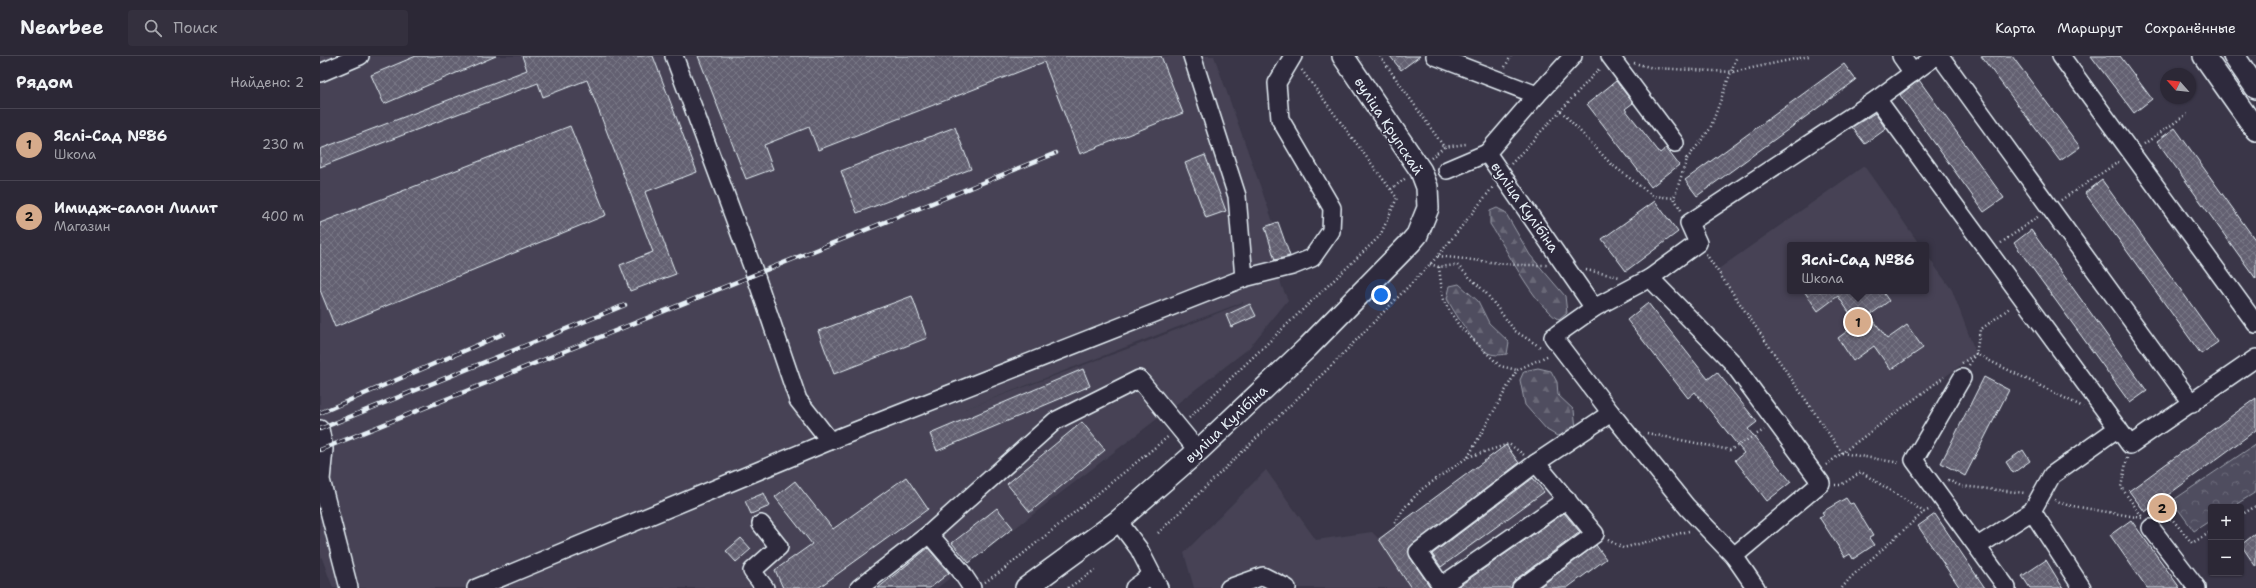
<!DOCTYPE html>
<html lang="ru">
<meta charset="utf-8">
<style>
:root{--surface:#2c2836;--page:#34303e;--text:#f1f3f6;--muted:#a6a6ad;--line:#484451;--accent:#d6ab8b}
body{margin:0;font-family:"Shantell Sans",sans-serif;background:var(--page);color:var(--text)}
.controls{position:absolute;right:12px;bottom:12px;display:grid;overflow:hidden;border-radius:4px;box-shadow:0 1px 3px #0004}
.controls button{width:36px;height:36px;display:grid;place-items:center;padding:0;border:0;border-bottom:1px solid var(--line);background:var(--surface);color:var(--text);font:20px sans-serif}
.compass{position:absolute;left:1840px;top:12px;width:36px;height:36px;border-radius:50%;background:var(--surface);box-shadow:0 1px 3px #0004;rotate:297deg}
.you{position:absolute;left:1061px;top:239px;width:14px;height:14px;margin:-10px;border:3px solid #fff;border-radius:50%;background:#1a73e8;box-shadow:0 0 0 6px #1a73e833}
.badge{display:grid;place-items:center;width:26px;height:26px;border-radius:50%;background:var(--accent);color:#111;font-size:13px;font-weight:700}
.pin{position:absolute;translate:-50% -50%;border:2px solid #fff;box-shadow:0 1px 4px #0006}
.popup{position:absolute;left:1467px;top:186px;width:142px;height:52px;box-sizing:border-box;display:grid;place-content:center;border-radius:4px;background:var(--surface);filter:drop-shadow(0 1px 3px #0005);font-size:13px;white-space:nowrap;color:var(--muted)}
.popup b{font-size:15px;color:var(--text)}
.popup::after{content:'';position:absolute;left:50%;top:100%;margin-left:-8px;border:8px solid transparent;border-top-color:var(--surface)}
.list{margin:0;padding:0;list-style:none}
h2{display:flex;justify-content:space-between;align-items:center;height:52px;margin:0;padding:0 16px;font-size:17px}
h2 small{font-size:13px;font-weight:400;color:var(--muted)}
.list li{display:grid;grid-template-columns:26px 1fr auto;gap:12px;align-items:center;box-sizing:border-box;height:72px;padding:0 16px;border-top:1px solid var(--line)}
.list b{display:block;font-size:15px;white-space:nowrap}
.list p{margin:0;font-size:13px;white-space:nowrap;color:var(--muted)}
.list em{font-size:13px;font-style:normal;color:var(--muted)}
.icon{flex:none;width:22px;height:22px;fill:none;stroke:currentColor;stroke-width:2;stroke-linecap:round;stroke-linejoin:round}
.map{position:relative;flex:none;width:1936px;height:532px;overflow:hidden}
header{display:flex;align-items:center;gap:24px;box-sizing:border-box;height:56px;padding:0 20px;background:var(--surface);border-bottom:1px solid var(--line)}
header strong{font-size:19px}
nav{display:flex;gap:22px;margin-inline-start:auto;font-size:14px}
.search{width:280px;height:36px;background:var(--page);display:flex;align-items:center;gap:10px;box-sizing:border-box;padding:0 14px;border-radius:4px;color:var(--muted);font-size:15px}
main{display:flex}
aside{flex:1;background:var(--surface)}
.map>svg:first-child{display:block}
.built{fill:#464354;fill-rule:evenodd}
.forest{fill:url(#forest-firs);stroke:#9ca0ac}
.park{fill:url(#park-crowns);stroke:#9ca0ac}
.building{fill:url(#building-cross-hatch);stroke:#e8f1f8}
.lines{fill:none;stroke-linecap:round;stroke-linejoin:round}
.minor-casing{stroke:#e8f1f8;stroke-width:20}
.major-casing{stroke:#e8f1f8;stroke-width:24}
.path{stroke:#e8f1f8;stroke-width:2.5;stroke-dasharray:1 3;stroke-linecap:butt}
.minor{stroke:#2f2a3d;stroke-width:17}
.major{stroke:#2f2a3d;stroke-width:21}
.rail-casing{stroke:#e8f1f8;stroke-width:4.5}
.rail{stroke:#2f2a3d;stroke-width:3;stroke-dasharray:9;stroke-linecap:butt}
.labels{text-anchor:middle;dominant-baseline:central;stroke-width:3;stroke-linejoin:round;paint-order:stroke}
.street-label{font-size:14px;fill:#e8f1f8;stroke:#2f2a3d}
</style>
<header>
<strong>Nearbee</strong>
<div class="search"><svg class="icon" aria-label="search" viewBox="0 0 24 24"><circle cx="10" cy="10" r="6"/><path d="M15 15l6 6"/></svg>Поиск</div>
<nav><a>Карта</a><a>Маршрут</a><a>Сохранённые</a></nav>
</header>
<main>
<aside>
<h2>Рядом<small>Найдено: 2</small></h2>
<ul class="list">
<li><span class="badge">1</span><div><b>Яслі-Сад №86</b><p>Школа</p></div><em>230 m</em></li>
<li><span class="badge">2</span><div><b>Имидж-салон Лилит</b><p>Магазин</p></div><em>400 m</em></li>
</ul>
</aside>
<div class="map">
<svg width="1936" height="532" viewBox="0 0 1936 532">
<defs>
<pattern id="forest-firs" width="22" height="20" patternUnits="userSpaceOnUse"><rect width="22" height="20" fill="#504e5f"/><path d="M5 1l3.5 6h-7zM16 11l3.5 6h-7z" fill="#696877"/></pattern>
<pattern id="park-crowns" width="20" height="18" patternUnits="userSpaceOnUse"><rect width="20" height="18" fill="#504e5f"/><path d="M2 6a3 3 0 1 1 6 0M12 15a3 3 0 1 1 6 0" fill="none" stroke="#696877"/></pattern>
<pattern id="building-cross-hatch" width="8" height="8" patternUnits="userSpaceOnUse"><rect width="8" height="8" fill="#636171"/><path d="M0 0l8 8M0 8l8-8" fill="none" stroke="#797886"/></pattern>
</defs>
<rect width="100%" height="100%" fill="#3a3648"/>
<filter id="ink" filterUnits="userSpaceOnUse"><feTurbulence type="fractalNoise" baseFrequency=".025" numOctaves="2"/><feDisplacementMap in="SourceGraphic" scale="8" xChannelSelector="R" yChannelSelector="G"/><feConvolveMatrix kernelMatrix="1 2 1 2 8 2 1 2 1" color-interpolation-filters="sRGB"/></filter>
<g filter="url(#ink)">
<!-- built -->
<g class="built">
<path d="M0 0H894L953 166H958L955 204 962 231 968 244 928 293 617 532H13L0 497ZM923 247 826 286 645 353 923 246Z"/>
<path d="M1544 110 1600 189H1470V235H1606V198L1632 234 1656 298 1522 397 1397 214Z"/>
<path d="M1186 389 1286 503 1247 532H874L864 497 946 414 996 484 1052 476 1059 483Z"/>
</g>
<!-- forest -->
<g class="forest">
<path d="M1177 152 1185 156 1210 199 1245 240 1247 257 1239 264C1213 248 1188 195 1170 168V155Z"/>
<path d="M1139 228 1158 245 1169 267 1189 286 1187 298C1180 299 1173 300 1166 296 1155 289 1134 256 1127 243L1130 230Z"/>
<path d="M1218 312 1231 315 1237 326 1238 339 1254 354 1256 373 1249 380H1237L1227 374 1205 349 1200 324 1204 315Z"/>
</g>
<!-- park -->
<path class="park" d="M1936 388V436L1912 451H1891V464L1874 475 1852 445Z"/>
<!-- building -->
<g class="building">
<path d="M96 0H176L64 48 51 19Z"/>
<path d="M202 0H333L377 116 325 136 356 218 310 235 300 209 333 196 267 24 223 41 218 27 0 111V93L207 14Z"/>
<path d="M378 0H841L863 57 760 98 724 6 498 94 489 71 444 89 453 113 426 123Z"/>
<path d="M1070 0H1100L1081 14Z"/>
<path d="M1661 0H1692L1760 91 1740 105Z"/>
<path d="M1771 0H1800L1832 43 1814 57Z"/>
<path d="M1524 8 1536 24 1377 140 1365 124Z"/>
<path d="M1599 24 1684 142 1664 156 1580 39Z"/>
<path d="M1296 25 1313 47 1305 53 1340 97 1346 92 1359 109 1331 131 1267 48Z"/>
<path d="M1555 57 1566 73 1545 88 1532 71Z"/>
<path d="M250 70 286 159 15 271 0 234V167Z"/>
<path d="M635 71 651 113 537 157 521 115Z"/>
<path d="M1855 72 1936 185V223L1837 85Z"/>
<path d="M885 99 906 155 886 162 865 107Z"/>
<path d="M1782 124 1898 286 1881 298 1765 137Z"/>
<path d="M1335 145 1358 176 1306 215 1282 183Z"/>
<path d="M958 166 970 200 955 204 945 171Z"/>
<path d="M1711 174 1827 335 1810 347 1694 187Z"/>
<path d="M1484 235H1562L1569 245 1550 259 1567 283 1587 269 1603 292 1571 314 1554 290 1533 305 1518 282 1537 268 1518 240 1498 255Z"/>
<path d="M592 240 607 282 514 318 498 275Z"/>
<path d="M1328 247 1388 323 1397 316 1437 366 1428 373 1471 426 1447 445 1415 404 1424 397 1375 336 1368 342 1307 264Z"/>
<path d="M930 248 936 260 911 271 906 259Z"/>
<path d="M763 313 770 330 617 395 610 378Z"/>
<path d="M1664 321 1689 334 1645 420 1621 407Z"/>
<path d="M1936 342V374L1825 456 1809 435Z"/>
<path d="M762 366 785 394 710 456 687 428Z"/>
<path d="M1186 389 1199 407 1089 492 1090 501 1111 532H1091L1059 483Z"/>
<path d="M1703 394 1710 405 1693 417 1686 406Z"/>
<path d="M586 421 608 453 498 532H463L455 514 492 488 455 441 475 425 513 473Z"/>
<path d="M1213 422 1224 436 1121 511 1112 498Z"/>
<path d="M444 437 450 450 431 458 425 445Z"/>
<path d="M1526 442 1530 448 1533 447 1553 480 1549 482 1554 489 1533 503 1530 498 1525 501 1499 461 1504 459 1502 456Z"/>
<path d="M677 452 693 472 649 507 632 487Z"/>
<path d="M1244 457 1260 476 1195 524 1191 532H1136Z"/>
<path d="M1615 458 1665 532H1640L1598 470Z"/>
<path d="M1811 464 1860 532H1827L1790 479Z"/>
<path d="M1936 477V511L1921 489Z"/>
<path d="M421 482 431 493 416 506 406 495Z"/>
<path d="M1276 489 1286 503 1247 532H1218Z"/>
<path d="M608 492 629 517 610 532H558Z"/>
<path d="M1726 504 1743 532H1710L1702 520Z"/>
</g>
<g class="lines">
<defs>
<g id="minor">
<path d="M354 0 435 218 478 344 510 385"/>
<path d="M872 0 917 140 924 222 972 210 992 202 1011 175 1012 152 960 63 957 27 973 0"/>
<path d="M1115 0 1217 39"/>
<path d="M1253 0 1217 39 1167 97 1274 252"/>
<path d="M1290 0 1355 87"/>
<path d="M1581 0 1593 17"/>
<path d="M1620 0 1872 348"/>
<path d="M1741 0 1936 268"/>
<path d="M0 17 40 0"/>
<path d="M1557 43 1810 389 1936 302"/>
<path d="M1127 114 1167 97"/>
<path d="M1330 222 1411 305 1501 427 1414 500"/>
<path d="M1642 322 1594 404 1687 532"/>
<path d="M0 373 4 393 1 424 29 532"/>
<path d="M1712 455 1762 532"/>
<path d="M798 465 819 493 839 532"/>
<path d="M441 468 459 491 432 515 445 532"/>
<path d="M1831 472 1877 532"/>
<path d="M1658 490 1712 455 1732 419 1798 372"/>
<path d="M1121 530 1247 443"/>
<path d="M156 532 510 385 924 222"/>
<path d="M539 532 609 478"/>
<path d="M652 532 640 514 609 478 735 365 819 323 878 395"/>
<path d="M814 532 832 519"/>
<path d="M909 532 943 520 967 532"/>
<path d="M1123 532 1098 496 1216 407 1291 357"/>
<path d="M1201 532 1275 478 1216 407"/>
<path d="M1436 532 1414 500 1367 451 1291 357 1233 281 1274 252 1330 222 1378 187 1369 167 1557 43 1616 0"/>
</g>
<g id="major">
<path d="M1884 0 1936 74"/>
<path d="M1914 0 1936 32"/>
<path d="M706 532 798 465 878 395 987 292 1091 186 1097 179 1108 152 1107 131 1101 115 1023 0"/>
</g>
</defs>
<!-- minor casing -->
<use href="#minor" class="minor-casing"/>
<!-- major casing -->
<use href="#major" class="major-casing"/>
<!-- path -->
<g class="path">
<path d="M1060 0 1124 91 1146 88"/>
<path d="M1314 7 1333 12 1413 16 1489 0"/>
<path d="M1185 11 1191 0"/>
<path d="M1241 55 1291 108 1333 140 1354 142"/>
<path d="M1824 88 1867 58"/>
<path d="M1111 102 1124 91"/>
<path d="M1367 103 1390 73 1417 0"/>
<path d="M1191 108 1280 12"/>
<path d="M1071 133 1086 122"/>
<path d="M1741 144 1800 105"/>
<path d="M1361 154 1354 142 1367 103 1364 99"/>
<path d="M1681 187 1719 160"/>
<path d="M1386 198 1522 397 1624 321"/>
<path d="M1118 200 1196 209H1227"/>
<path d="M1110 208 1119 211 1137 209 1166 237 1195 275 1222 292"/>
<path d="M1119 211 1123 244 1140 271 1180 310 1197 314"/>
<path d="M1266 214 1300 221"/>
<path d="M1642 307 1656 298 1763 351"/>
<path d="M1649 309 1656 298 1660 274 1691 251"/>
<path d="M869 362 1060 180 1077 142 981 13"/>
<path d="M1327 377 1410 394 1444 374"/>
<path d="M1148 401 1197 314 1229 299"/>
<path d="M1807 402 1801 431 1823 462"/>
<path d="M1506 409 1522 397 1580 407"/>
<path d="M1628 424 1641 430 1705 437"/>
<path d="M1515 429H1521L1541 416 1604 456 1611 453"/>
<path d="M1735 444 1747 449 1822 462"/>
<path d="M1921 459 1936 450"/>
<path d="M1842 463H1852L1872 487 1891 476"/>
<path d="M1075 467 1085 451 1102 433 1148 401 1189 388 1204 399"/>
<path d="M838 477 1014 307 1118 200 1173 131"/>
<path d="M1288 484 1303 492 1369 475"/>
<path d="M665 526 683 514 849 380"/>
<path d="M748 532 775 514"/>
<path d="M1522 532 1531 521 1604 456"/>
</g>
<!-- minor -->
<use href="#minor" class="minor"/>
<!-- major -->
<use href="#major" class="major"/>
<defs>
<g id="rail">
<path d="M0 357 183 278"/>
<path d="M0 373 305 249"/>
<path d="M0 394 736 97"/>
</g>
</defs>
<!-- rail casing -->
<use href="#rail" class="rail-casing"/>
<!-- rail -->
<use href="#rail" class="rail"/>
</g>
</g>
<g class="labels">
<!-- street labels -->
<g class="street-label">
<text transform="translate(1069 70) rotate(57)">вуліца Крупскай</text>
<text transform="translate(1205 151) rotate(55)">вуліца Кулібіна</text>
<text transform="translate(906 368) rotate(-43)">вуліца Кулібіна</text>
</g>
</g>
</svg>
<div class="controls">
<button>+</button>
<button>−</button>
</div>
<svg class="compass" viewBox="-18 -18 36 36"><path d="M0-13l5 13h-10z" fill="#e53935"/><path d="M0 13l5-13h-10z" fill="#a6a6ad"/></svg>
<div class="you"></div>
<div class="pin badge" style="left:1538px;top:266px">1</div>
<div class="popup"><b>Яслі-Сад №86</b>Школа</div>
<div class="pin badge" style="left:1842px;top:452px">2</div>
</div>
</main>
